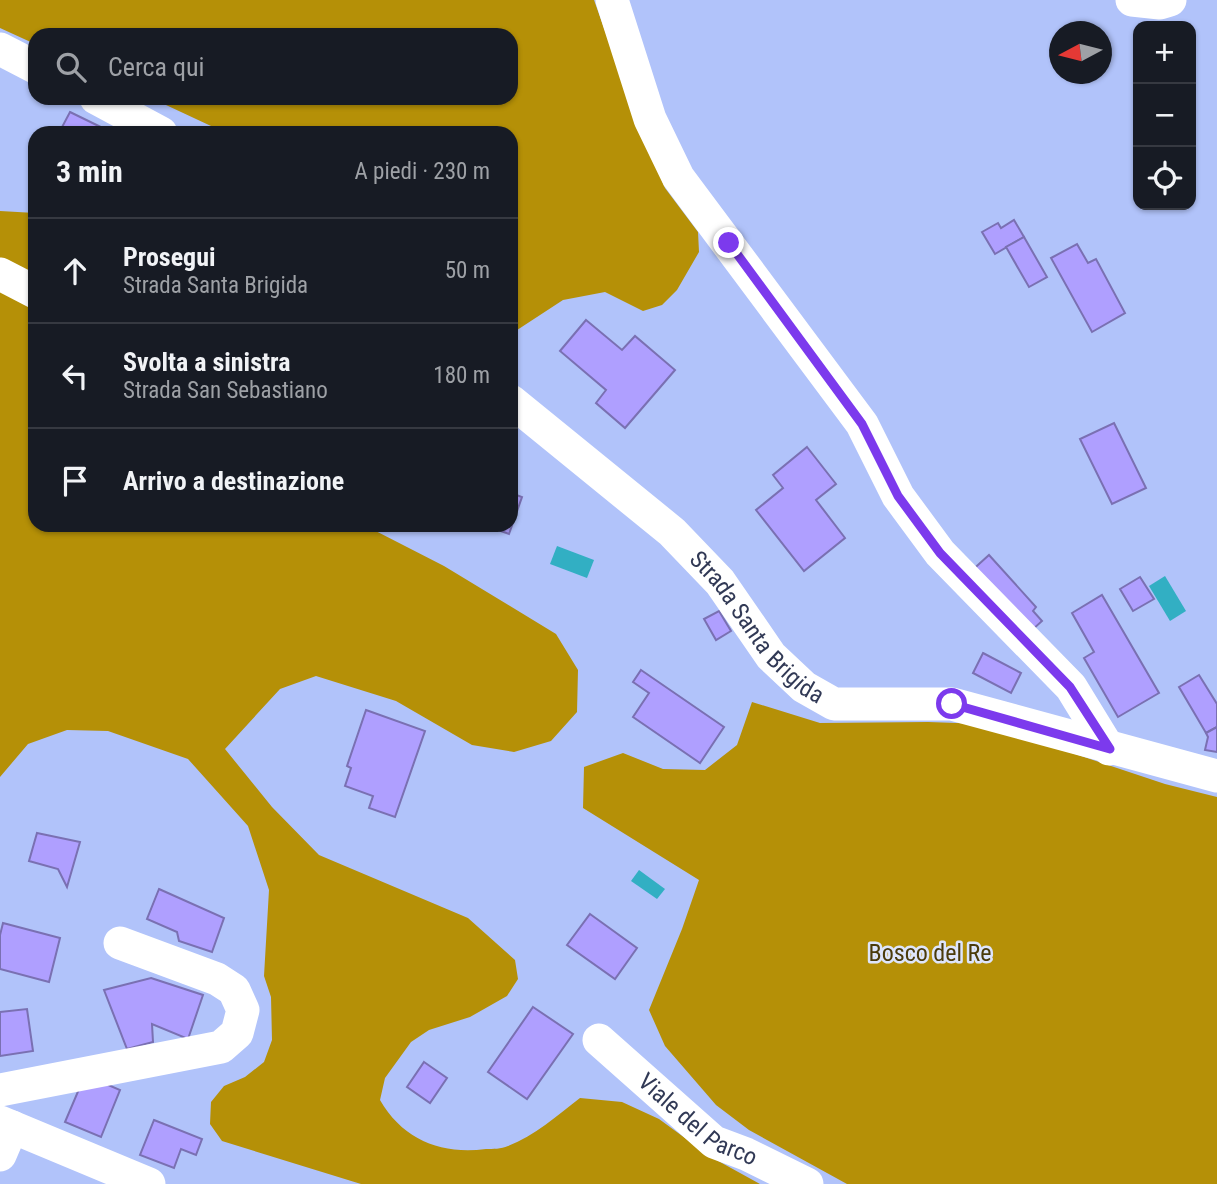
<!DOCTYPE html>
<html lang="it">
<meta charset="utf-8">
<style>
:root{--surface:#171b24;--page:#242831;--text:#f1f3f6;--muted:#9ea1a6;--line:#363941}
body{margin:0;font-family:"Roboto Condensed",sans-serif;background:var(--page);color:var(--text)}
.controls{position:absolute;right:21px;top:21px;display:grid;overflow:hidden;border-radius:14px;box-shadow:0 2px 5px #0004}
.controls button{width:63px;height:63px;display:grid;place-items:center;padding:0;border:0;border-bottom:2px solid var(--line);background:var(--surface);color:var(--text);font:35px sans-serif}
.compass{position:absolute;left:1049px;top:21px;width:63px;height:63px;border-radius:50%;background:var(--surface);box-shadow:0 2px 5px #0004;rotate:263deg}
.stop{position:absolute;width:21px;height:21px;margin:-16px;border:5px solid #7c3aed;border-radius:50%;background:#fff}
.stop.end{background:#7c3aed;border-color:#fff;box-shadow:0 2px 7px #0008}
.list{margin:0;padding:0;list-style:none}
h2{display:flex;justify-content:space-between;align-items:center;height:91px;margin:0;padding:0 28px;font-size:30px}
h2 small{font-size:23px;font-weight:400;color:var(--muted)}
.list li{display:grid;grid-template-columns:46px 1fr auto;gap:21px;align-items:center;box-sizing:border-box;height:105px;padding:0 28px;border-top:2px solid var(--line)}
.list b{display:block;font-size:26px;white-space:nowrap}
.list p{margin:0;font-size:23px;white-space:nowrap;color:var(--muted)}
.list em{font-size:23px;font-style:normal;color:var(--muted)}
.icon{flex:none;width:38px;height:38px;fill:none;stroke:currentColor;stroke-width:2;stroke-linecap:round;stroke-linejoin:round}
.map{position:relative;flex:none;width:1217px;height:1184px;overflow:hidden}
.search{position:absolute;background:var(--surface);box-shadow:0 2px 5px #0004;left:28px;top:28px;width:490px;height:77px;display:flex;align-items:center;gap:18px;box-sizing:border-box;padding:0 24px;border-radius:21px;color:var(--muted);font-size:26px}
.panel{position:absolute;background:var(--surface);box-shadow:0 2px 5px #0004;left:28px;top:126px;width:490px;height:406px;border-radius:21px}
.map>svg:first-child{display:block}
.forest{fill:#b59007}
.water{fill:#32afc3}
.building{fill:#af9fff;stroke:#7a70b2;stroke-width:2}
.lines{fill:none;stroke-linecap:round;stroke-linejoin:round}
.minor{stroke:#fff;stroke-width:33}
.route{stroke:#7c3aed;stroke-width:9}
.labels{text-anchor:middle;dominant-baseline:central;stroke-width:5;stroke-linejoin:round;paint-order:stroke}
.street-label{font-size:24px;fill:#313955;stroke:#dee5fb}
.park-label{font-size:24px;fill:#4a3a0a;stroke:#dee5fb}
</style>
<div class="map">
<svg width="1217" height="1184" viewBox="0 0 1217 1184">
<rect width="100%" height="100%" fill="#b1c3fa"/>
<!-- forest -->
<g class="forest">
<path d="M0 0H594L632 107 665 188 698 232 699 252 677 290 662 305 643 311 605 292 563 300 511 334V133H226L151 98H511V35H35V44L0 28Z"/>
<path d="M0 211 35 213V525H364L444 566 556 634 578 670 577 712 551 741 514 752 472 745 396 701 316 676 280 689 225 749 272 807 319 855 468 918 515 960 518 979 507 996 470 1017 429 1030 411 1042 385 1078 380 1100C403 1140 442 1155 486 1149 493 1149 501 1149 508 1146 534 1136 558 1115 580 1098L622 1102 659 1119 711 1157 760 1184H361L222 1141 210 1124 211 1102 224 1086 245 1077 264 1062 272 1040 271 997 264 976 269 890 248 826 188 759 108 731 67 730 28 744 0 777Z"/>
<path d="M752 702 820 723 928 722 985 724 1165 784 1217 797V1184H847L749 1130 716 1105 665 1046 649 1010 682 929 699 880 583 808 584 767 623 753 663 769 705 770 737 745Z"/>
</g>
<!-- water -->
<g class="water">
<path d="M557 546 594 560 587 578 550 564Z"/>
<path d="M1165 576 1186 611 1170 621 1149 586Z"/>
<path d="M639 870 665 889 657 899 631 881Z"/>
</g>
<!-- building -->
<g class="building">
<path d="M70 112 113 133H69L61 129Z"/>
<path d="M1014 220 1024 237 995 254 982 232 998 223 1001 228Z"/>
<path d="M1024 237 1047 277 1029 287 1006 247Z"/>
<path d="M1077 244 1088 263 1096 259 1125 313 1092 332 1051 258Z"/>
<path d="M586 320 622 350 635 336 675 370 625 428 596 403 606 390 560 351Z"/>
<path d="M1114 423 1146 488 1112 504 1080 439Z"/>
<path d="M807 447 836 484 816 500 845 538 804 571 756 510 783 488 773 475Z"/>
<path d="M511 493 522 497 509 534 484 525H511Z"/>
<path d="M989 555 1036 607 1033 611 1042 621 1031 631 968 574Z"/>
<path d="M1140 577 1154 599 1133 611 1120 589Z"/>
<path d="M1102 595 1159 693 1118 717 1084 658 1094 652 1072 613Z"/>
<path d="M719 611 731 631 716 640 704 619Z"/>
<path d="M983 653 1021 673 1011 693 973 673Z"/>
<path d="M641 670 724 727 700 763 633 717 649 693 633 682Z"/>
<path d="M1199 675 1217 704V727L1206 733 1179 687Z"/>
<path d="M366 710 425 731 395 817 369 808 373 796 345 786 351 768 347 766Z"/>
<path d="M1217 727V752L1205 750 1208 737 1206 733Z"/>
<path d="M37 833 80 842 67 887 58 869 29 861Z"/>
<path d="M159 889 224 918 212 952 179 941 177 932 147 919Z"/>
<path d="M590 914 637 948 615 979 567 945Z"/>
<path d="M3 923 60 938 49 982 0 969V935Z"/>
<path d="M151 978 203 995 188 1039 152 1024 153 1042 127 1049 104 990Z"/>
<path d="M533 1007 573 1034 527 1099 488 1072Z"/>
<path d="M27 1009 33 1051 0 1056V1012Z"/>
<path d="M424 1062 447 1078 430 1103 407 1087Z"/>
<path d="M85 1075 120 1090 101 1137 65 1122Z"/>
<path d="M154 1120 202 1139 196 1155 181 1149 174 1168 140 1155Z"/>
</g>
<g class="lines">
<!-- minor -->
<g class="minor">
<path d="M612 0 650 119 678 177 862 424 898 496 940 553 1071 687 1109 749"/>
<path d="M1132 0 1160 3 1170 0"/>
<path d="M0 49 35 67"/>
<path d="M96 98 161 133"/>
<path d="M0 274 35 292"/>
<path id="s1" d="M511 401 672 532 720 582 771 656 804 687 834 704H952L1217 776"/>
<path id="s2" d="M599 1040 714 1142 746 1154 807 1184"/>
<path d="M0 1090 221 1047 237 1033 243 1010 234 990 217 979 120 943"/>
<path d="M0 1122 149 1184"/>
<path d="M0 1155 12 1127"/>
</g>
</g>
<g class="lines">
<!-- route -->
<path class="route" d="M729 243 862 424 898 496 940 553 1070 687 1110 749 952 704"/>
</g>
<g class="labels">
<!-- street labels -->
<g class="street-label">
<text stroke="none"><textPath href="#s1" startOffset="336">Strada Santa Brigida</textPath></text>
<text stroke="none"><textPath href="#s2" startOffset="128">Viale del Parco</textPath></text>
</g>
<!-- park labels -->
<g class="park-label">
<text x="930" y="953">Bosco del Re</text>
</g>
</g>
</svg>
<div class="controls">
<button>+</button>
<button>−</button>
<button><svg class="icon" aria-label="locate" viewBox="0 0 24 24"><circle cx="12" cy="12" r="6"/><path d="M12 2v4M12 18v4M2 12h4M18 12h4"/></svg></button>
</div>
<svg class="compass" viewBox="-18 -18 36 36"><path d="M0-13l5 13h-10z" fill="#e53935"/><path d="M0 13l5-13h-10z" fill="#9ea1a6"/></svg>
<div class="stop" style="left:952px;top:704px"></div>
<div class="stop end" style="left:729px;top:243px"></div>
<div class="search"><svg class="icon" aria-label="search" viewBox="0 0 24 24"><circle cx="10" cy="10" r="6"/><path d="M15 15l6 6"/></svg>Cerca qui</div>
<section class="panel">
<h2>3 min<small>A piedi · 230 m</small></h2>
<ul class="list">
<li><svg class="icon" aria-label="ahead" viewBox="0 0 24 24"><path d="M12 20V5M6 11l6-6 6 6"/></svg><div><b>Prosegui</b><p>Strada Santa Brigida</p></div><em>50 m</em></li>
<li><svg class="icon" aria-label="left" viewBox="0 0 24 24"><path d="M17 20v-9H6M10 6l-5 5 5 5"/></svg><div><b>Svolta a sinistra</b><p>Strada San Sebastiano</p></div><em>180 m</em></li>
<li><svg class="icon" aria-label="arrive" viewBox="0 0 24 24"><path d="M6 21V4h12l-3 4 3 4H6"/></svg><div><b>Arrivo a destinazione</b></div></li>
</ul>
</section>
</div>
